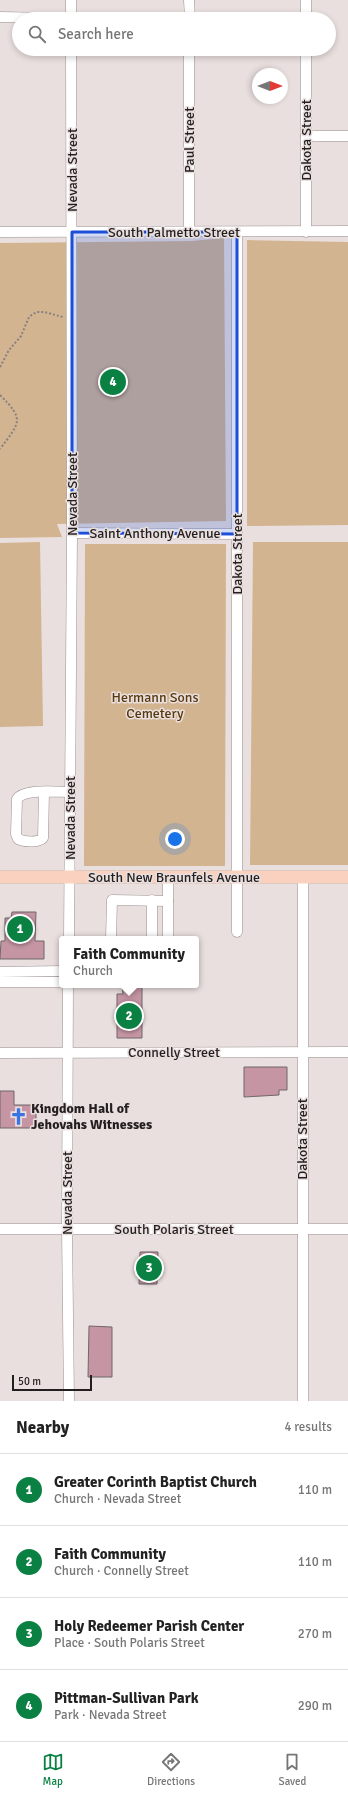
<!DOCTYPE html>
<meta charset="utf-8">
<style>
:root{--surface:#fff;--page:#f6f6f6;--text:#222;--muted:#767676;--line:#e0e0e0;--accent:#0b8043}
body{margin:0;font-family:Signika,sans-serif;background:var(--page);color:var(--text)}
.compass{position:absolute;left:252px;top:68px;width:36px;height:36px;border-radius:50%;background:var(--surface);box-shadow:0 2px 6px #0003;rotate:90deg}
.scale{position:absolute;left:12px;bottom:10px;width:80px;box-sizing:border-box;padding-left:4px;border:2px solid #231f1f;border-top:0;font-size:11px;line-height:14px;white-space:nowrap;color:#231f1f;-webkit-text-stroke:3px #e9dfde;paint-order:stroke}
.you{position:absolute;left:175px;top:839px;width:14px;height:14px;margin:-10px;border:3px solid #fff;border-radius:50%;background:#1a73e8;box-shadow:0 0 0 6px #1a73e833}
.badge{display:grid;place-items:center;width:26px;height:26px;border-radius:50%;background:var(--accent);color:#fff;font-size:13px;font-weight:700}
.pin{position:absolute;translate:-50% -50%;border:2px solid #fff;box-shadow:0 1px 4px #0006}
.popup{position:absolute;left:59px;top:936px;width:140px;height:52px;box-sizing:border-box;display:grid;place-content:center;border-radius:4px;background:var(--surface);filter:drop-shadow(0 1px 3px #0005);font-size:13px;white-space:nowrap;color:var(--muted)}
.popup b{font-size:15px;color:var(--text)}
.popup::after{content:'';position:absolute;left:50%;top:100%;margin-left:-8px;border:8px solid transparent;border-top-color:var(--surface)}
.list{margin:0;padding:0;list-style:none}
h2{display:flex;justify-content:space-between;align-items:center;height:52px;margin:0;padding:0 16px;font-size:17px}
h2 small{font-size:13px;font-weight:400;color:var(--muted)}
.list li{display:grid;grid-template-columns:26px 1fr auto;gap:12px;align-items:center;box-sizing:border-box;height:72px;padding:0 16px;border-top:1px solid var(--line)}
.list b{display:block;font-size:15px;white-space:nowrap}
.list p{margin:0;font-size:13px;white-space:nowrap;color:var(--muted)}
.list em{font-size:13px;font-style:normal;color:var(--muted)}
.icon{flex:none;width:22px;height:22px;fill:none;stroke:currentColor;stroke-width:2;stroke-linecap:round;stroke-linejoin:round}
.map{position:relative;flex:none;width:348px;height:1401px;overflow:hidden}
.search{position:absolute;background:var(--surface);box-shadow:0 2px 6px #0003;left:12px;right:12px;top:12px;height:44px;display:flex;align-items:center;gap:10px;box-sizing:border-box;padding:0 14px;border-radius:22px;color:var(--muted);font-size:15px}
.sheet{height:340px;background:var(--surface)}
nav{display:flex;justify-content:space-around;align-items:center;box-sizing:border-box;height:56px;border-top:1px solid var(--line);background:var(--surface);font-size:11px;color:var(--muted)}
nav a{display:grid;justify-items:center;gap:2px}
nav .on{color:var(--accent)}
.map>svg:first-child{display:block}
.green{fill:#d3b491}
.building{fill:#c595a4;stroke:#6f6769}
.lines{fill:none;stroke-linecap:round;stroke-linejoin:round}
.minor-casing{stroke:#9b9291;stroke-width:11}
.major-casing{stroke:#c1c0c0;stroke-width:14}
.path{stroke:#87807f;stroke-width:2;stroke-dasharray:2 2;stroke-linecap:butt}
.minor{stroke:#fff;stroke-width:10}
.major{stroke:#f9d1be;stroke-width:13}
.marked{fill:#1d4ed8;fill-opacity:0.2;stroke:#1d4ed8;stroke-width:3;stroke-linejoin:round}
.labels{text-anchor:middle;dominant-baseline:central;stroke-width:3;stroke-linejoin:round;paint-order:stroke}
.street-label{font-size:14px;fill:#231f1f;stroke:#e9dfde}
.park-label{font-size:14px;fill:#58390d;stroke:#e9dfde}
.poi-label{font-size:14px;font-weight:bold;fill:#231f1f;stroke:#e9dfde;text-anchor:start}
</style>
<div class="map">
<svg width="348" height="1401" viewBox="0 0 348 1401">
<rect width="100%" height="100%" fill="#e9dfde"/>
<!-- green -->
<g class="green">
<path d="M224 238 226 521 57 524 62 537 0 538V243L191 241Z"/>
<path d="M247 240 348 242V525L247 526Z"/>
<path d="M40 542 43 726 0 727V543Z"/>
<path d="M253 542H348V865H250Z"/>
<path d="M85 544H226L225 866H84Z"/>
</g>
<!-- building -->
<g class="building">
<path d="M12 912H36L35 941H44V959H0L1 941H5V918H11Z"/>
<path d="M122 985H142V1038H117V994H123Z"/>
<path d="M244 1067H287V1090H279V1095L244 1097Z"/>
<path d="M0 1091H14V1105H36V1128H0Z"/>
<path d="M140 1252H158L157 1284H139Z"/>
<path d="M89 1326 112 1327V1377H88Z"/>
</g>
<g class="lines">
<defs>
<g id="minor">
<path d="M189 0 190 19"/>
<path d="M306 0V19"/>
<path d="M0 17 111 19"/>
<path d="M71 19V0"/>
<path d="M306 49V232"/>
<path d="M306 136H348"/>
<path d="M0 232 348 231"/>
<path d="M189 232V49"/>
<path d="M237 232V932"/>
<path d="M72 533 237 534"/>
<path d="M44 792 43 838C38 843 24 842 18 839L16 834 17 799C24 788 58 792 70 792"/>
<path d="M168 877V939"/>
<path d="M303 877V1401"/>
<path d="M69 939 72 533 71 49"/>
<path d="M111 939 112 900 168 901"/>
<path d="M152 939V900"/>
<path d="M0 972 62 971"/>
<path d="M0 982H62"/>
<path d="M68 985 67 1229 69 1401"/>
<path d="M0 1053 348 1052"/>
<path d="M0 1229H348"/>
</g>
<path id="major" d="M0 877H348"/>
</defs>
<!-- minor casing -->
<use href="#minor" class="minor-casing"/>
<!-- major casing -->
<use href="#major" class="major-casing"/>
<!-- path -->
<g class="path">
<path d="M0 367 9 350 21 336 29 317 33 314 37 312H44L63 317"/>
<path d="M0 395C25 420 20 422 0 449"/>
</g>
<!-- minor -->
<use href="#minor" class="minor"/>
<!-- major -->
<use href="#major" class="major"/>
</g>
<!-- marked area -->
<path class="marked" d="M72 232H237V534L72 533Z"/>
<!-- icons -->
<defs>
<symbol id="church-bare" viewBox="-9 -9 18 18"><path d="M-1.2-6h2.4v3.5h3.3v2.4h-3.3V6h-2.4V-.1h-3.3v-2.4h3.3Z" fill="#3b73e2" stroke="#e9dfde" stroke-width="2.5" paint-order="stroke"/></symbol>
</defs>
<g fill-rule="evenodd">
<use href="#church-bare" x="6" y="1104" width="25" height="25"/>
</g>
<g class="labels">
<!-- street labels -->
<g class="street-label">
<text transform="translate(189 140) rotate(-90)">Paul Street</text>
<text transform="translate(306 140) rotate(-90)">Dakota Street</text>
<text transform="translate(72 170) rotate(-90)">Nevada Street</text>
<text x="174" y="232">South Palmetto Street</text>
<text transform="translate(72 494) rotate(-90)">Nevada Street</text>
<text x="155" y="533">Saint Anthony Avenue</text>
<text transform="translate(237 554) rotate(-90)">Dakota Street</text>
<text transform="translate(70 818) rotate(-90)">Nevada Street</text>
<text x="174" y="877">South New Braunfels Avenue</text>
<text x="174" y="1052">Connelly Street</text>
<text transform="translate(302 1139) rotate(-90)">Dakota Street</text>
<text transform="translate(67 1193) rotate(-90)">Nevada Street</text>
<text x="174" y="1229">South Polaris Street</text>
</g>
<!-- park labels -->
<g class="park-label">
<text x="155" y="697">Hermann Sons<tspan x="155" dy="16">Cemetery</tspan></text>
</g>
<!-- poi labels -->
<g class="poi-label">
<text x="31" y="1108">Kingdom Hall of<tspan x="31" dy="16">Jehovahs Witnesses</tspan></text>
</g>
</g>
</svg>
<svg class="compass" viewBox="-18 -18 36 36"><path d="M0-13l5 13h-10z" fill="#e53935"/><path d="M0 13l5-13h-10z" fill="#767676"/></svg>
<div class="scale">50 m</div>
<div class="you"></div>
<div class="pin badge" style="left:20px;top:929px">1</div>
<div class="pin badge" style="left:129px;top:1016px">2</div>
<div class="popup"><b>Faith Community</b>Church</div>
<div class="pin badge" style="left:149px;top:1268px">3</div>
<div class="pin badge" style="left:113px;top:382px">4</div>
<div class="search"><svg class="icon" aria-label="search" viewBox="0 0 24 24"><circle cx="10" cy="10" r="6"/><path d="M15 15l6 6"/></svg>Search here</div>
</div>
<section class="sheet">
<h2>Nearby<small>4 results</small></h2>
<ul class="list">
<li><span class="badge">1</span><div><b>Greater Corinth Baptist Church</b><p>Church · Nevada Street</p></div><em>110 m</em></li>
<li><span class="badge">2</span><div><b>Faith Community</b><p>Church · Connelly Street</p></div><em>110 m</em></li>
<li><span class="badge">3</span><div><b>Holy Redeemer Parish Center</b><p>Place · South Polaris Street</p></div><em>270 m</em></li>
<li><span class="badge">4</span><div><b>Pittman-Sullivan Park</b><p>Park · Nevada Street</p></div><em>290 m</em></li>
</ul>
</section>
<nav>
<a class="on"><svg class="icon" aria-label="map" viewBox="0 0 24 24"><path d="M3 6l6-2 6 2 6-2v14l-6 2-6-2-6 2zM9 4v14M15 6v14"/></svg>Map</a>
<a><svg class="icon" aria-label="directions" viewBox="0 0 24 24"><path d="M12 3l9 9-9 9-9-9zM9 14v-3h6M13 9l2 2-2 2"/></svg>Directions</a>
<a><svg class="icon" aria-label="saved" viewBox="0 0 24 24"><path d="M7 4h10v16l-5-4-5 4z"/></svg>Saved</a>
</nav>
